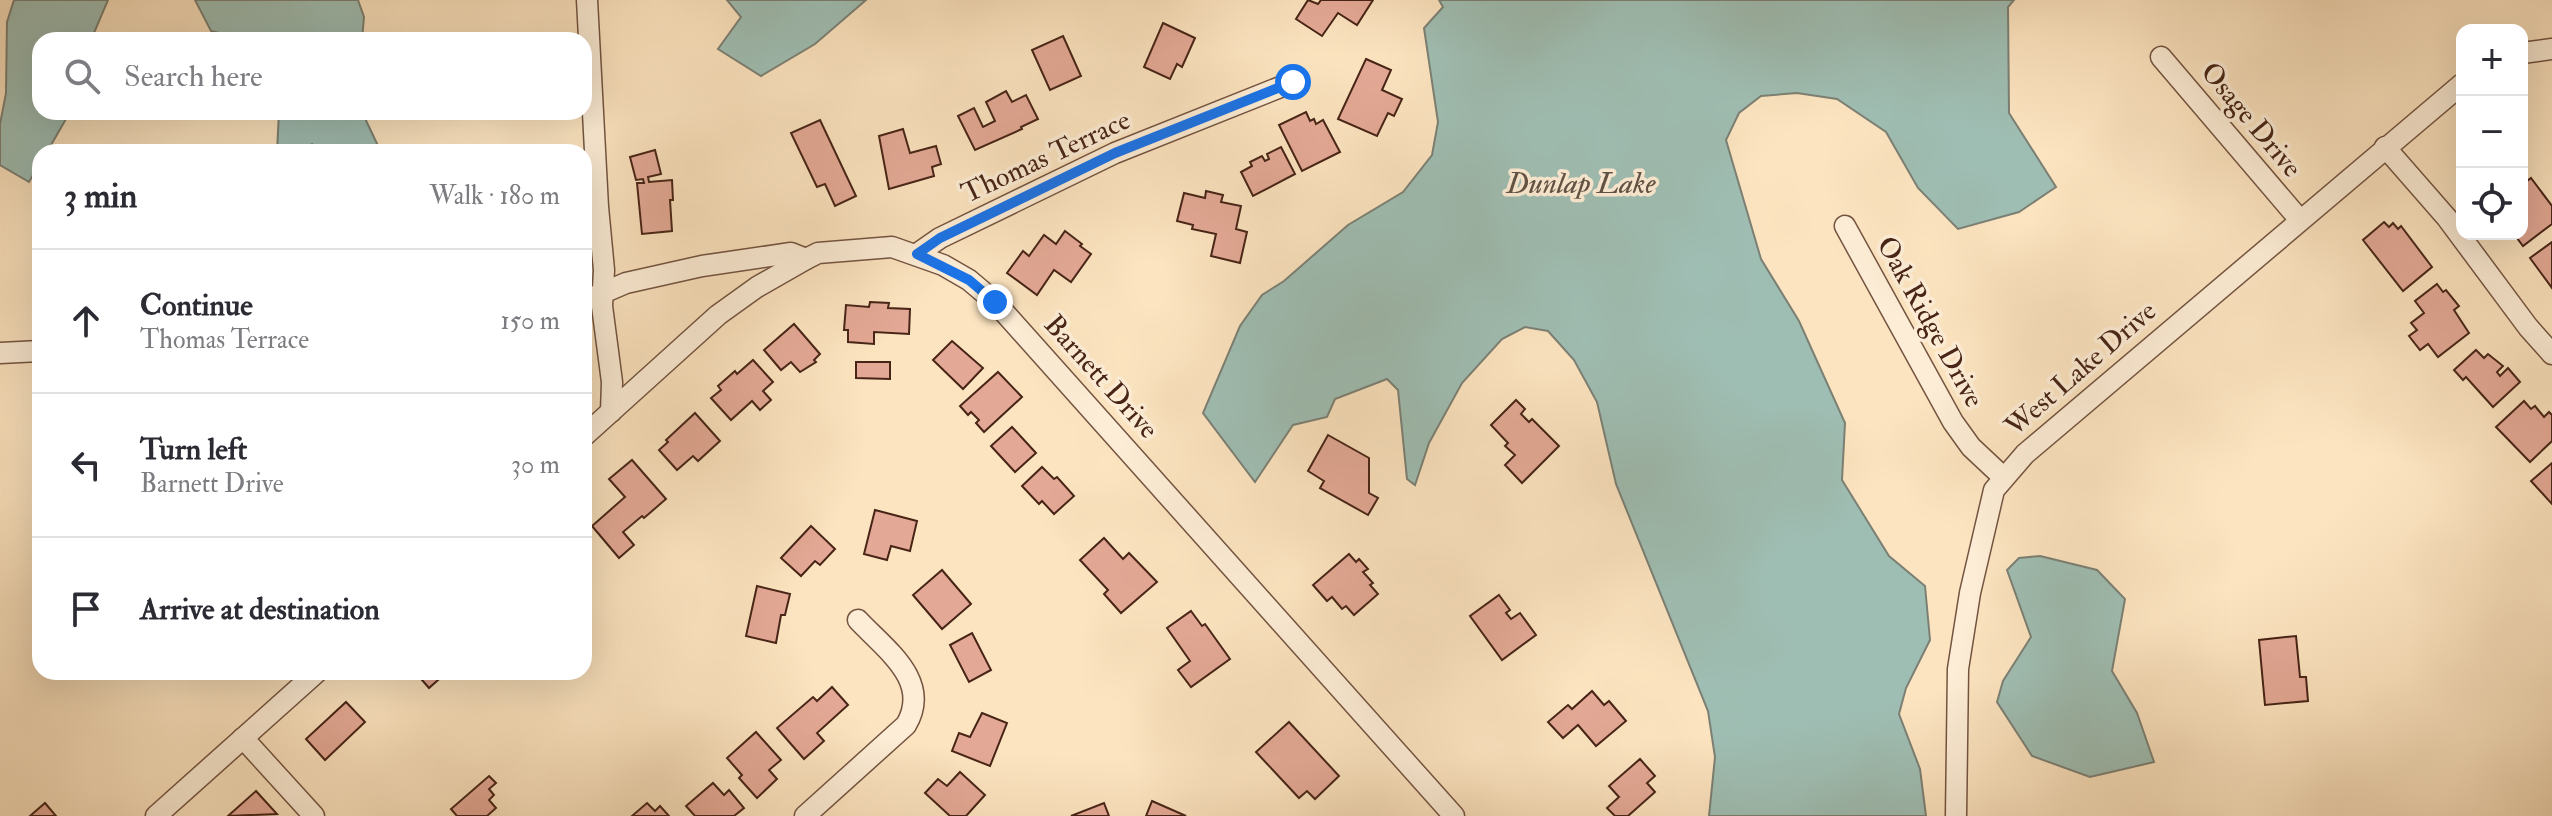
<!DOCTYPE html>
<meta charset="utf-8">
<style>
:root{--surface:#fff;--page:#f7f7f7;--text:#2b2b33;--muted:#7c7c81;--line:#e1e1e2}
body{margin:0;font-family:"IM FELL Double Pica",serif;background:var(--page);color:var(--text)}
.controls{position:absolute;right:24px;top:24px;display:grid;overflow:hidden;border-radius:16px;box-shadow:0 8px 32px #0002}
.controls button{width:72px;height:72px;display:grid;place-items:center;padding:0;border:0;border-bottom:2px solid var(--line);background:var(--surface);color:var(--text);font:40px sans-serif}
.stop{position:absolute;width:24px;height:24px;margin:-18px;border:6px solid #1a73e8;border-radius:50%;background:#fff}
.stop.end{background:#1a73e8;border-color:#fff;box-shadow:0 2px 8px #0008}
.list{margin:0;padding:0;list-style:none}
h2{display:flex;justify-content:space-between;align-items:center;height:104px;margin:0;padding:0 32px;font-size:34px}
h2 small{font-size:26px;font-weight:400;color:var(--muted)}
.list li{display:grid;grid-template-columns:52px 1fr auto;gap:24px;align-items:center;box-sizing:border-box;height:144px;padding:0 32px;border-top:2px solid var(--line)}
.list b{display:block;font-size:30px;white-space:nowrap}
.list p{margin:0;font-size:26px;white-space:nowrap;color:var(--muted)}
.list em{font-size:26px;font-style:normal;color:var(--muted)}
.icon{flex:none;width:44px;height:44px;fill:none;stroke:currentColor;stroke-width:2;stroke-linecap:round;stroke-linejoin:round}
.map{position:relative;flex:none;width:2552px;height:816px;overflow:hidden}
.search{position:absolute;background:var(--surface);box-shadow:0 8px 32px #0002;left:32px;top:32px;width:560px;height:88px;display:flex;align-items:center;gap:20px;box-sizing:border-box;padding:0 28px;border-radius:24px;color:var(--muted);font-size:30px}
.panel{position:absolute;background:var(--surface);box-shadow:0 8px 32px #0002;left:32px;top:144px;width:560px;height:536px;border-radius:24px}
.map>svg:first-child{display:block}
.water{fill:#9fbeb3;stroke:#7c8074;stroke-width:2}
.building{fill:#e4a996;stroke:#472416;stroke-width:2}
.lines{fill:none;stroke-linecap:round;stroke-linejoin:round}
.street-casing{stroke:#745440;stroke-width:23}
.street{stroke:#fdedd6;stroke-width:20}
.route{stroke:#1a73e8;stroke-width:10}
.labels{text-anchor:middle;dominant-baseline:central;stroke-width:7;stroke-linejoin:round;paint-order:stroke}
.street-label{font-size:28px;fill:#472416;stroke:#fdedd6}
.water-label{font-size:30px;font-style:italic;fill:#615245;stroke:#fdedd6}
</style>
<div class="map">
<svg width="2552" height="816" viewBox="0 0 2552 816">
<rect width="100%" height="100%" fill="#fce4c0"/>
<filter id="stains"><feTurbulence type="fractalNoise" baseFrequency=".0025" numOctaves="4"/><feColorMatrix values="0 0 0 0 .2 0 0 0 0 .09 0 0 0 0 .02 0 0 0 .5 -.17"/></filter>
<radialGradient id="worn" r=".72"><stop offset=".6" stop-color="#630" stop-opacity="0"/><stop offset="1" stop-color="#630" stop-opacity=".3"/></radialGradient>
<!-- water -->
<g class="water">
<path d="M14 0H108L91 40H40V112H70L47 152H40V163L29 182 0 165V124L6 93 7 22Z"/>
<path d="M195 0H358L364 17 362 40H248L211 31Z"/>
<path d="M727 0H866L815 44 761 76 718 49 741 17Z"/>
<path d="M1439 0H2014L2008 7 2009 113 2056 187 2019 212 1958 229 1918 188 1886 132 1837 99 1797 93 1761 96 1739 113 1726 140 1761 259 1799 321 1845 423 1842 480 1889 556 1925 586 1930 640 1906 688 1899 714 1920 769 1926 816H1709L1715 757 1708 711 1616 484 1597 402 1574 360 1548 331 1525 327 1502 339 1462 383 1429 443 1415 485 1407 479 1398 390 1387 379 1335 399 1327 417 1293 425 1255 482 1203 413 1240 326 1262 295 1284 281 1348 225 1403 192 1432 155 1438 122 1424 28 1443 7Z"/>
<path d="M279 112H362L381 152H318L312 144 299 152H277Z"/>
<path d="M2040 556 2097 570 2125 599 2112 671 2137 713 2154 762 2090 777 2032 756 1997 702 2003 681 2031 637 2007 570 2019 558Z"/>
</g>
<!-- building -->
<g class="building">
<path d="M1308 0 1318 4 1321 0H1373L1357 25 1338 13 1322 36 1296 19Z"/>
<path d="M1163 23 1195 38 1182 67 1177 64 1170 79 1144 67Z"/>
<path d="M1063 36 1081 76 1050 90 1032 50Z"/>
<path d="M1366 59 1391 70 1382 90 1402 99 1394 116 1388 113 1377 136 1338 119Z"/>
<path d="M1006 91 1012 102 1026 95 1038 119 1021 127 1022 129 975 150 958 116 974 108 983 127 995 121 986 102Z"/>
<path d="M1306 112 1310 121 1314 119 1316 124 1323 120 1340 152 1302 171 1279 125Z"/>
<path d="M820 120 856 196 835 206 825 184 817 187 791 133Z"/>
<path d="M903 129 910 153 936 146 941 164 932 167 934 176 889 189 879 136Z"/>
<path d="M1281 147 1295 174 1253 196 1241 172 1252 166 1250 162 1262 156 1265 161 1269 159 1267 154Z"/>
<path d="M655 150 661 174 648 177 649 182 672 180 673 200H670L672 231 642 234 637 183H644L643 179 636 180 630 157Z"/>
<path d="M2531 178 2552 206V224L2523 246 2514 234H2522V185Z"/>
<path d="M1206 191 1223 195 1221 202 1241 206 1236 229 1247 232 1240 263 1211 256 1216 234 1192 229 1193 225 1177 221 1184 193 1205 198Z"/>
<path d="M2384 222 2389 227 2393 223 2398 229 2401 226 2432 267 2403 291 2363 240Z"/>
<path d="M1065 231 1082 244 1080 246 1091 254 1071 282 1054 270 1037 295 1007 273 1023 251 1029 256 1044 235 1056 244Z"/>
<path d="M2552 242V288L2530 258Z"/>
<path d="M2437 284 2443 292 2446 290 2459 306 2454 310 2469 333 2438 357 2428 344 2420 350 2409 336 2417 330 2411 323 2424 313 2415 301Z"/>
<path d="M870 302 889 303 888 308 910 309 909 334 874 332V344L848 342V330H844L846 305 869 307Z"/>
<path d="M794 324 820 354 814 360 816 362 800 372 791 362 781 370 764 350Z"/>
<path d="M952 341 983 368 963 389 933 360Z"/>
<path d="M2476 350 2484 358 2488 354 2503 366 2497 372 2500 376 2508 368 2520 382 2493 407 2466 377 2463 380 2454 370Z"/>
<path d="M753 360 773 382 763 391 771 400 760 410 752 401 731 420 711 398 721 390 718 386 735 371 737 374Z"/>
<path d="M856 362H890V379L856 378Z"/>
<path d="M998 372 1022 397 984 432 976 423 979 420 971 412 968 415 960 406Z"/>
<path d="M1516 400 1525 409 1521 414 1529 422 1532 419 1559 446 1522 483 1505 465 1515 455 1505 446 1508 443 1491 425Z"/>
<path d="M2524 401 2531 409 2535 406 2544 417 2549 412 2552 415V441L2530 462 2496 427Z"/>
<path d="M695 413 720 441 698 461 693 456 677 470 659 450 668 442 666 440Z"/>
<path d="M1012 427 1036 453 1015 472 991 446Z"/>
<path d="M1328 435 1369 458V493L1378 498 1368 515 1320 488 1324 481 1308 471Z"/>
<path d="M632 460 666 499 644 518 642 516 623 532 634 545 619 558 592 526 625 497 609 479Z"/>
<path d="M2552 463V504L2531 481Z"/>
<path d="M1042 467 1054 479 1057 477 1074 496 1054 514 1042 501 1039 504 1022 486Z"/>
<path d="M875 510 917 521 910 551 891 546 887 560 864 554Z"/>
<path d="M811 526 835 549 820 565 815 561 801 576 781 558Z"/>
<path d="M1104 538 1123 559 1129 553 1157 582 1121 613 1104 594 1108 590 1080 560Z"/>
<path d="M1349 554 1356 562 1359 559 1368 569 1363 572 1373 583 1370 585 1378 594 1354 615 1346 606 1342 609 1332 597 1327 601 1313 585Z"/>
<path d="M942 570 971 604 942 629 913 595Z"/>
<path d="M757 586 790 594 785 615H781L776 643 746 636Z"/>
<path d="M1499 595 1510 610 1506 613 1511 619 1520 613 1536 635 1502 660 1470 616Z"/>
<path d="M1191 611 1202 626 1205 624 1230 659 1191 687 1178 670 1190 661 1167 628Z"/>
<path d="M972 633 991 670 969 682 950 645Z"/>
<path d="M2296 636 2300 677H2306L2308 701 2265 705 2259 640Z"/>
<path d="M415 672H447L429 688Z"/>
<path d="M832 687 848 705 817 733 824 741 804 759 777 728 813 697 817 701Z"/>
<path d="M1592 691 1604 705 1609 701 1626 721 1596 746 1578 725 1563 738 1548 722 1568 705 1572 709Z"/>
<path d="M346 702 365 722 325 760 306 739Z"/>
<path d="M982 713 1007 723 990 766 952 751 959 733 970 737Z"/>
<path d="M1289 722 1339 776 1315 799 1307 791 1299 798 1256 752Z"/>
<path d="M756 732 781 760 769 770 777 779 757 798 739 778 742 775 727 758Z"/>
<path d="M1640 759 1655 776 1647 783 1655 792 1628 816H1615L1607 808 1619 797 1609 786Z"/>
<path d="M960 772 985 795 966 816H950L925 793 938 779 947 786Z"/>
<path d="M489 776 496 783 489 789 494 795 489 800 496 808 487 816H457L451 809Z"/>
<path d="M713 783 724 795 729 790 744 808 734 816H695L686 806Z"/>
<path d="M256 791 277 814 228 816Z"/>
<path d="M1152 801 1186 816H1146Z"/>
<path d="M45 803 56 816H30Z"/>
<path d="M647 803 655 811 660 806 669 816H632Z"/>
<path d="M1104 803 1109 816H1071Z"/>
</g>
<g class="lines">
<defs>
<g id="street">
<path d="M587 0 598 207 604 270 602 306 612 382 611 412"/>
<path d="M2522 53 2552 49"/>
<path d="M2161 57 2299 219"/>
<path d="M2385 147 2447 218 2528 327 2552 354"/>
<path d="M1845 226 1953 422 1971 447 2003 477"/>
<path d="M917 254 940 238 1115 153 1293 82"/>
<path d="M584 301 626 283 702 266 791 253 806 259 818 253 892 247 943 265 969 280 995 302 1454 816"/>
<path d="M0 353 40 351"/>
<path d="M584 436 718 315 757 287 806 259"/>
<path d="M243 738 314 816"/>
<path d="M156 816 317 672"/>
<path d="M805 816 906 725C932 681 886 650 858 620"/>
<path d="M1956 816 1958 669 1970 593 1994 490 2025 454 2462 84"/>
</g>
</defs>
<!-- street casing -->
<use href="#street" class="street-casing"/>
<!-- street -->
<use href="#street" class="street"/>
</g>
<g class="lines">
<!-- route -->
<path class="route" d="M995 302 969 280 917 254 940 238 1115 153 1293 82"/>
</g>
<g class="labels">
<!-- street labels -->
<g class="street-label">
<text transform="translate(2251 120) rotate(50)">Osage Drive</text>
<text transform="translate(1046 157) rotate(-25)">Thomas Terrace</text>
<text transform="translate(1930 322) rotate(61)">Oak Ridge Drive</text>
<text transform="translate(2081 369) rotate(-41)">West Lake Drive</text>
<text transform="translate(1101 377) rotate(48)">Barnett Drive</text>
</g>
<!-- water labels -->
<g class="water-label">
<text x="1581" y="183">Dunlap Lake</text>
</g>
</g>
<rect width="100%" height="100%" filter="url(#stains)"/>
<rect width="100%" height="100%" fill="url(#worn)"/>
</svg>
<div class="controls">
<button>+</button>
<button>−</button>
<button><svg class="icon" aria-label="locate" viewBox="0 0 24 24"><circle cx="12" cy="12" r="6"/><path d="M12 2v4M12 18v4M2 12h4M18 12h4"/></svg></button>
</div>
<div class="stop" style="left:1293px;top:82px"></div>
<div class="stop end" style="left:995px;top:302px"></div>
<div class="search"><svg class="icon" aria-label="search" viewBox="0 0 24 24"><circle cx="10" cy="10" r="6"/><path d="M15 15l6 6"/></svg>Search here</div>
<section class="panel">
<h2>3 min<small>Walk · 180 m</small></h2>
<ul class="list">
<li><svg class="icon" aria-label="ahead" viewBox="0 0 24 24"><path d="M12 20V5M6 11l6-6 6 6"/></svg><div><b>Continue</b><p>Thomas Terrace</p></div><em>150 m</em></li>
<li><svg class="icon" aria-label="left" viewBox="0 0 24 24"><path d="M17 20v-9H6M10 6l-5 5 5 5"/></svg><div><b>Turn left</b><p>Barnett Drive</p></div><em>30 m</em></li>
<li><svg class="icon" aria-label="arrive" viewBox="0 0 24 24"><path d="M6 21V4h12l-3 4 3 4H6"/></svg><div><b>Arrive at destination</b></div></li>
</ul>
</section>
</div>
